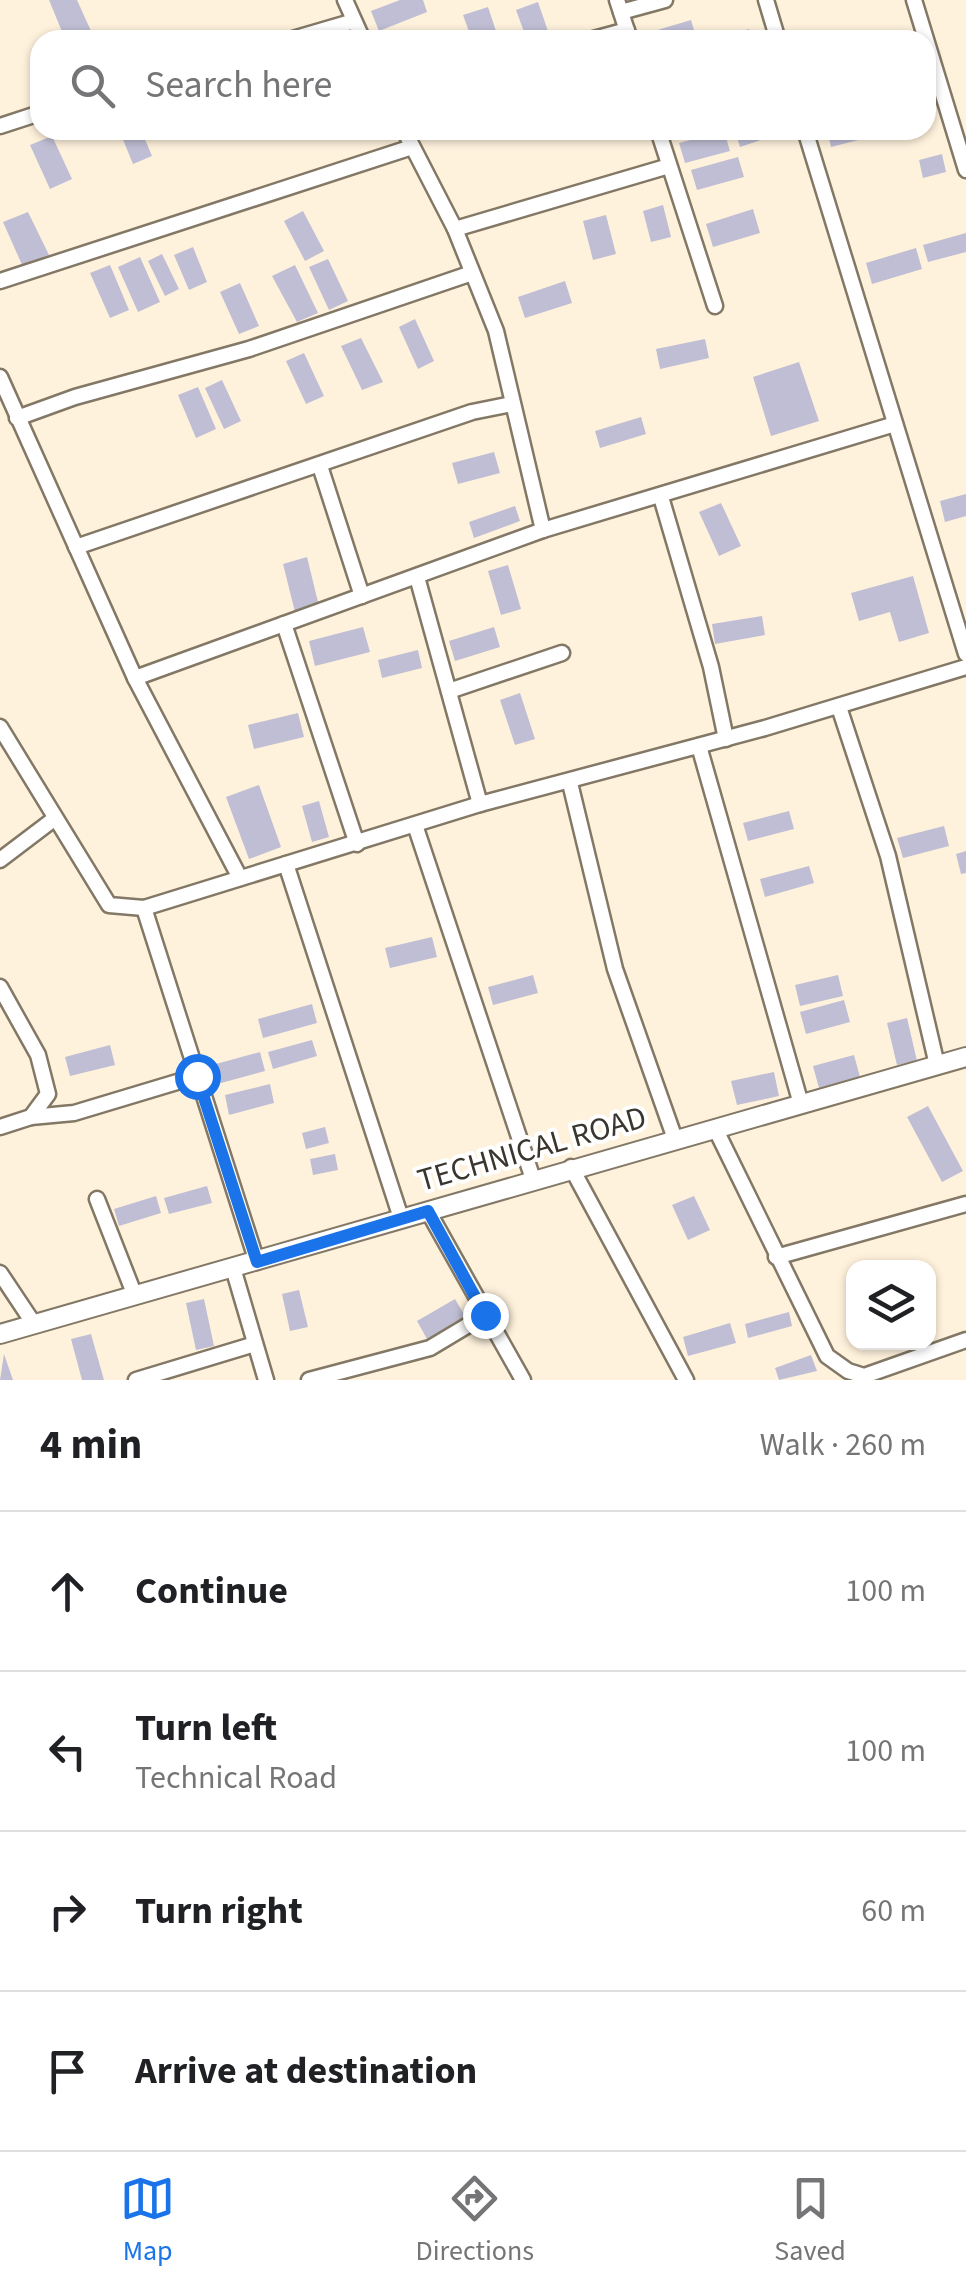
<!DOCTYPE html>
<meta charset="utf-8">
<style>
:root{--surface:#fff;--page:#f2f2f2;--text:#202124;--muted:#757577;--line:#e0e0e0;--accent:#1a73e8}
body{margin:0;font-family:"Source Sans 3",sans-serif;background:var(--page);color:var(--text)}
.controls{position:absolute;right:30px;bottom:30px;display:grid;overflow:hidden;border-radius:20px;box-shadow:0 2px 8px #0004}
.controls button{width:90px;height:90px;display:grid;place-items:center;padding:0;border:0;border-bottom:2px solid var(--line);background:var(--surface);color:var(--text);font:50px sans-serif}
.stop{position:absolute;width:30px;height:30px;margin:-22px;border:8px solid #1a73e8;border-radius:50%;background:#fff}
.stop.end{background:#1a73e8;border-color:#fff;box-shadow:0 2px 10px #0008}
.list{margin:0;padding:0;list-style:none}
h2{display:flex;justify-content:space-between;align-items:center;height:130px;margin:0;padding:0 40px;font-size:42px}
h2 small{font-size:32px;font-weight:400;color:var(--muted)}
.list li{display:grid;grid-template-columns:65px 1fr auto;gap:30px;align-items:center;box-sizing:border-box;height:160px;padding:0 40px;border-top:2px solid var(--line)}
.list b{display:block;font-size:38px;white-space:nowrap}
.list p{margin:0;font-size:32px;white-space:nowrap;color:var(--muted)}
.list em{font-size:32px;font-style:normal;color:var(--muted)}
.icon{flex:none;width:55px;height:55px;fill:none;stroke:currentColor;stroke-width:2;stroke-linecap:round;stroke-linejoin:round}
.map{position:relative;flex:none;width:966px;height:1380px;overflow:hidden}
.search{position:absolute;background:var(--surface);box-shadow:0 2px 8px #0004;left:30px;right:30px;top:30px;height:110px;display:flex;align-items:center;gap:25px;box-sizing:border-box;padding:0 35px;border-radius:30px;color:var(--muted);font-size:38px}
.sheet{height:770px;background:var(--surface)}
nav{display:flex;justify-content:space-around;align-items:center;box-sizing:border-box;height:140px;border-top:2px solid var(--line);background:var(--surface);font-size:28px;color:var(--muted)}
nav a{display:grid;justify-items:center;gap:5px}
nav .on{color:var(--accent)}
.map>svg:first-child{display:block}
.building{fill:#bfbed4}
.lines{fill:none;stroke-linecap:round;stroke-linejoin:round}
.minor-casing{stroke:#837865;stroke-width:19}
.tertiary-casing{stroke:#837865;stroke-width:22}
.minor{stroke:#fff;stroke-width:14}
.tertiary{stroke:#fff;stroke-width:18}
.route{stroke:#1a73e8;stroke-width:12}
.labels{text-anchor:middle;dominant-baseline:central;stroke-width:8;stroke-linejoin:round;paint-order:stroke}
.street-label{font-size:32px;fill:#3a352d;stroke:#fff}
</style>
<div class="map">
<svg width="966" height="1380" viewBox="0 0 966 1380">
<rect width="100%" height="100%" fill="#fff2dd"/>
<!-- building -->
<g class="building">
<path d="M49 0H77L91 31 65 39Z"/>
<path d="M400 0H423L427 12 379 31 371 11Z"/>
<path d="M538 2 551 40H527L516 10Z"/>
<path d="M488 7 499 40H472L463 15Z"/>
<path d="M691 20 697 40H646L644 34Z"/>
<path d="M749 29 752 40H715L714 39Z"/>
<path d="M119 130H141L152 156 133 164Z"/>
<path d="M735 130H788V131L740 147Z"/>
<path d="M827 130H876L878 135 831 147Z"/>
<path d="M724 131 730 151 685 163 679 143Z"/>
<path d="M52 136 72 179 50 189 30 145Z"/>
<path d="M942 154 946 172 923 178 919 160Z"/>
<path d="M738 157 744 177 697 190 691 170Z"/>
<path d="M663 205 671 237 651 242 643 211Z"/>
<path d="M753 209 760 233 713 247 706 224Z"/>
<path d="M303 211 324 251 305 261 284 221Z"/>
<path d="M28 212 49 255 23 267 3 222Z"/>
<path d="M606 215 616 254 593 260 583 221Z"/>
<path d="M966 233V252L928 262 923 245Z"/>
<path d="M193 247 207 282 189 290 174 255Z"/>
<path d="M916 248 922 269 872 284 866 263Z"/>
<path d="M162 254 179 289 165 296 148 261Z"/>
<path d="M140 257 160 302 138 312 118 267Z"/>
<path d="M328 259 348 301 329 310 309 267Z"/>
<path d="M110 265 129 310 110 318 90 273Z"/>
<path d="M295 265 318 313 297 322 272 276Z"/>
<path d="M565 281 572 303 525 318 518 297Z"/>
<path d="M240 283 259 326 239 334 220 292Z"/>
<path d="M415 319 434 361 418 369 399 327Z"/>
<path d="M361 338 383 382 362 390 341 346Z"/>
<path d="M705 339 709 358 660 369 656 349Z"/>
<path d="M304 353 324 396 306 404 286 361Z"/>
<path d="M799 362 819 421 771 436 753 377Z"/>
<path d="M222 380 241 421 224 429 205 388Z"/>
<path d="M198 387 216 429 196 438 178 395Z"/>
<path d="M641 417 646 434 600 448 595 431Z"/>
<path d="M494 452 500 473 458 484 452 463Z"/>
<path d="M966 494V516L945 522 940 501Z"/>
<path d="M721 503 741 546 719 556 699 512Z"/>
<path d="M515 506 520 521 474 538 469 522Z"/>
<path d="M307 557 319 606 295 612 283 564Z"/>
<path d="M508 565 521 609 501 615 488 571Z"/>
<path d="M913 576 929 633 899 642 890 612 859 621 851 593Z"/>
<path d="M762 616 765 635 715 644 712 624Z"/>
<path d="M363 627 370 652 315 666 309 641Z"/>
<path d="M494 627 500 647 455 661 449 641Z"/>
<path d="M418 650 422 668 382 678 378 660Z"/>
<path d="M520 693 535 739 515 745 500 700Z"/>
<path d="M298 713 304 737 254 749 248 725Z"/>
<path d="M259 785 281 847 249 859 226 797Z"/>
<path d="M319 801 329 837 312 842 302 806Z"/>
<path d="M789 811 794 829 748 841 743 823Z"/>
<path d="M944 826 949 846 903 858 897 838Z"/>
<path d="M966 851V873L961 874 956 854Z"/>
<path d="M809 866 814 883 765 897 760 879Z"/>
<path d="M432 937 437 957 390 968 385 948Z"/>
<path d="M533 975 538 993 493 1005 488 987Z"/>
<path d="M838 975 843 996 800 1006 795 985Z"/>
<path d="M844 1000 850 1022 806 1034 800 1012Z"/>
<path d="M312 1004 317 1023 263 1038 258 1019Z"/>
<path d="M907 1018 917 1061 897 1065 887 1023Z"/>
<path d="M312 1040 317 1056 273 1069 268 1052Z"/>
<path d="M110 1045 115 1065 70 1076 65 1057Z"/>
<path d="M260 1052 265 1071 221 1083 216 1064Z"/>
<path d="M854 1055 860 1077 819 1088 813 1066Z"/>
<path d="M774 1072 779 1096 737 1105 731 1081Z"/>
<path d="M270 1084 274 1103 229 1115 225 1095Z"/>
<path d="M928 1106 963 1171 942 1182 907 1117Z"/>
<path d="M325 1127 329 1143 306 1149 302 1133Z"/>
<path d="M335 1154 338 1170 313 1175 310 1159Z"/>
<path d="M207 1186 212 1203 169 1214 164 1198Z"/>
<path d="M156 1196 161 1213 119 1226 114 1209Z"/>
<path d="M694 1196 710 1230 688 1240 672 1205Z"/>
<path d="M299 1290 308 1327 290 1331 282 1294Z"/>
<path d="M204 1299 214 1346 196 1350 186 1303Z"/>
<path d="M455 1299 465 1316 427 1339 417 1321Z"/>
<path d="M789 1312 792 1326 748 1338 745 1324Z"/>
<path d="M730 1323 736 1343 688 1356 683 1337Z"/>
<path d="M91 1334 104 1380H82L71 1339Z"/>
<path d="M4 1354 13 1380H0Z"/>
<path d="M811 1355 817 1371 779 1380 775 1368Z"/>
</g>
<g class="lines">
<defs>
<g id="minor">
<path d="M345 0 363 40"/>
<path d="M617 0 630 40"/>
<path d="M766 0 778 40"/>
<path d="M914 0 966 170"/>
<path d="M621 12 665 0"/>
<path d="M289 40 354 21"/>
<path d="M590 40 627 30"/>
<path d="M0 126 40 113"/>
<path d="M404 130 455 229 496 331 543 530"/>
<path d="M658 130 715 306"/>
<path d="M805 130 966 654"/>
<path d="M455 229 669 166"/>
<path d="M0 281 412 147"/>
<path d="M0 377 135 678 240 878"/>
<path d="M17 418 75 397 249 349 472 273"/>
<path d="M320 466 362 596"/>
<path d="M661 497 711 667 726 739"/>
<path d="M76 547 472 412 512 404"/>
<path d="M417 577 480 804"/>
<path d="M284 624 357 844"/>
<path d="M135 678 543 530 895 424"/>
<path d="M449 691 562 653"/>
<path d="M839 707 888 856 937 1065"/>
<path d="M0 727 109 905 144 908 480 804 765 728 966 667"/>
<path d="M699 746 801 1104"/>
<path d="M570 783 615 969 675 1139"/>
<path d="M415 825 533 1179"/>
<path d="M0 860 54 819"/>
<path d="M286 864 401 1218"/>
<path d="M144 908 257 1262"/>
<path d="M0 987 38 1055 48 1094 31 1117 0 1127"/>
<path d="M31 1117 74 1113 197 1076"/>
<path d="M715 1128 827 1356 848 1371 864 1376 966 1340"/>
<path d="M571 1167 686 1380"/>
<path d="M97 1199 135 1296"/>
<path d="M428 1211 523 1380"/>
<path d="M776 1257 966 1204"/>
<path d="M233 1268 266 1380"/>
<path d="M0 1273 34 1324"/>
<path d="M136 1380 255 1344"/>
<path d="M309 1380 430 1348 485 1315"/>
</g>
<path id="tertiary" d="M0 1334 966 1057"/>
</defs>
<!-- minor casing -->
<use href="#minor" class="minor-casing"/>
<!-- tertiary casing -->
<use href="#tertiary" class="tertiary-casing"/>
<!-- minor -->
<use href="#minor" class="minor"/>
<!-- tertiary -->
<use href="#tertiary" class="tertiary"/>
</g>
<g class="lines">
<!-- route -->
<path class="route" d="M197 1076 257 1262 428 1211 485 1315"/>
</g>
<g class="labels">
<!-- street labels -->
<g class="street-label">
<text transform="translate(532 1149) rotate(-16)">TECHNICAL ROAD</text>
</g>
</g>
</svg>
<div class="controls">
<button><svg class="icon" aria-label="layers" viewBox="0 0 24 24"><path d="M12 4l9 5-9 5-9-5zM3 14l9 5 9-5"/></svg></button>
</div>
<div class="stop" style="left:197px;top:1076px"></div>
<div class="stop end" style="left:485px;top:1315px"></div>
<div class="search"><svg class="icon" aria-label="search" viewBox="0 0 24 24"><circle cx="10" cy="10" r="6"/><path d="M15 15l6 6"/></svg>Search here</div>
</div>
<section class="sheet">
<h2>4 min<small>Walk · 260 m</small></h2>
<ul class="list">
<li><svg class="icon" aria-label="ahead" viewBox="0 0 24 24"><path d="M12 20V5M6 11l6-6 6 6"/></svg><div><b>Continue</b></div><em>100 m</em></li>
<li><svg class="icon" aria-label="left" viewBox="0 0 24 24"><path d="M17 20v-9H6M10 6l-5 5 5 5"/></svg><div><b>Turn left</b><p>Technical Road</p></div><em>100 m</em></li>
<li><svg class="icon" aria-label="right" viewBox="0 0 24 24"><path d="M7 20v-9h11M14 6l5 5-5 5"/></svg><div><b>Turn right</b></div><em>60 m</em></li>
<li><svg class="icon" aria-label="arrive" viewBox="0 0 24 24"><path d="M6 21V4h12l-3 4 3 4H6"/></svg><div><b>Arrive at destination</b></div></li>
</ul>
</section>
<nav>
<a class="on"><svg class="icon" aria-label="map" viewBox="0 0 24 24"><path d="M3 6l6-2 6 2 6-2v14l-6 2-6-2-6 2zM9 4v14M15 6v14"/></svg>Map</a>
<a><svg class="icon" aria-label="directions" viewBox="0 0 24 24"><path d="M12 3l9 9-9 9-9-9zM9 14v-3h6M13 9l2 2-2 2"/></svg>Directions</a>
<a><svg class="icon" aria-label="saved" viewBox="0 0 24 24"><path d="M7 4h10v16l-5-4-5 4z"/></svg>Saved</a>
</nav>
